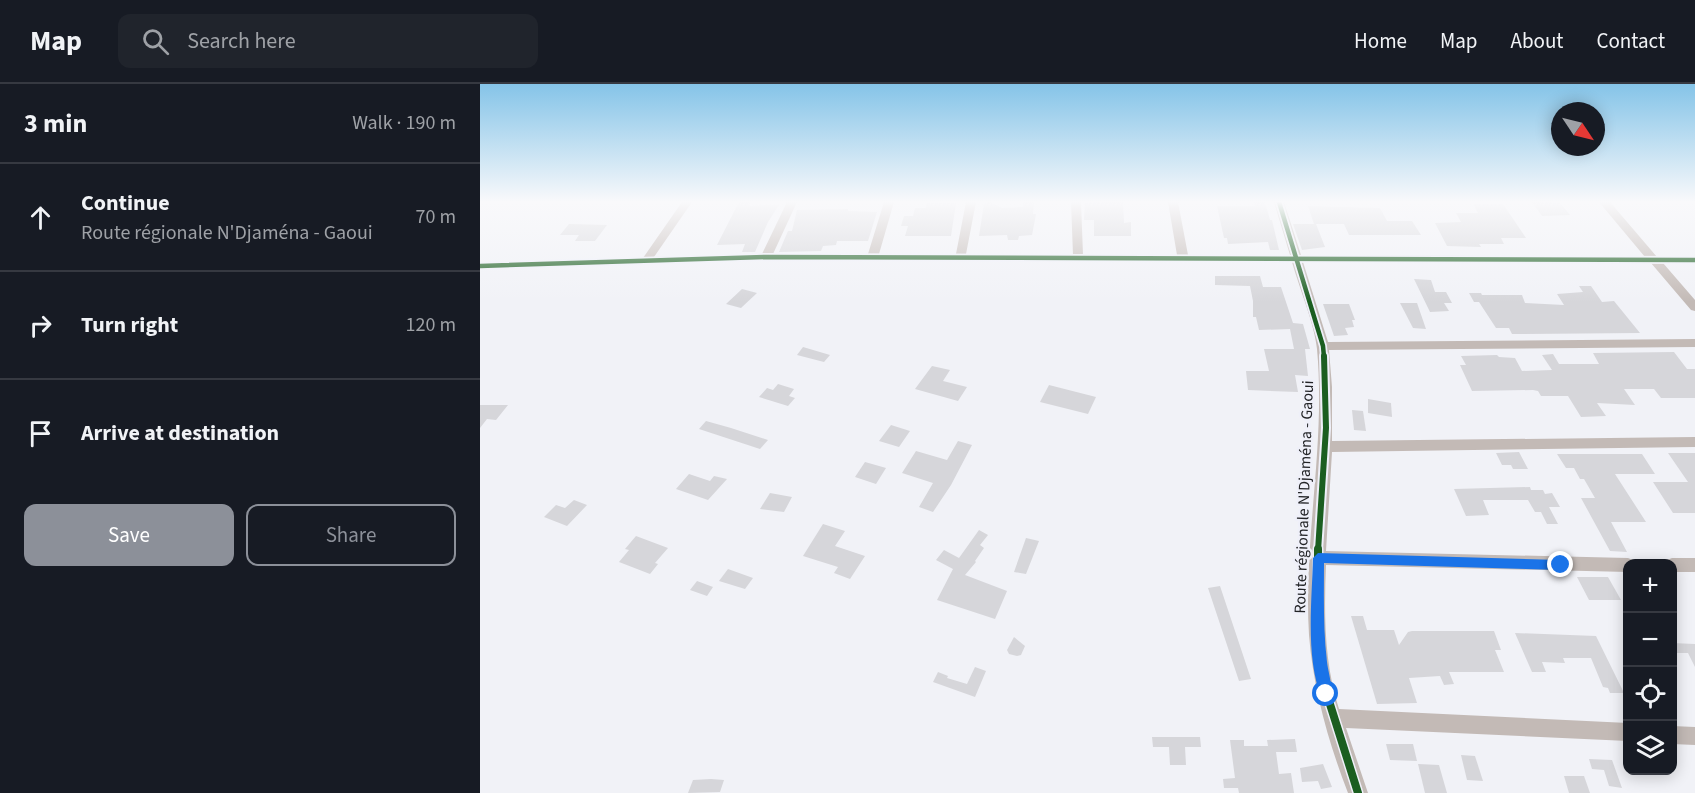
<!DOCTYPE html>
<meta charset="utf-8">
<style>
:root{--surface:#171b24;--page:#20242c;--text:#f1f3f6;--muted:#9ea1a6;--line:#363941;--accent:#8c9099}
body{margin:0;font-family:"Source Sans 3",sans-serif;background:var(--page);color:var(--text)}
.controls{position:absolute;right:18px;bottom:18px;display:grid;overflow:hidden;border-radius:12px;box-shadow:0 3px 15px #0003}
.controls button{width:54px;height:54px;display:grid;place-items:center;padding:0;border:0;border-bottom:2px solid var(--line);background:var(--surface);color:var(--text);font:30px sans-serif}
.compass{position:absolute;left:1071px;top:18px;width:54px;height:54px;border-radius:50%;background:var(--surface);box-shadow:0 3px 15px #0003;rotate:125deg}
.stop{position:absolute;width:18px;height:18px;margin:-14px;border:4px solid #1a73e8;border-radius:50%;background:#fff}
.stop.end{background:#1a73e8;border-color:#fff;box-shadow:0 2px 6px #0008}
.list{margin:0;padding:0;list-style:none}
h2{display:flex;justify-content:space-between;align-items:center;height:78px;margin:0;padding:0 24px;font-size:26px}
h2 small{font-size:20px;font-weight:400;color:var(--muted)}
.list li{display:grid;grid-template-columns:39px 1fr auto;gap:18px;align-items:center;box-sizing:border-box;height:108px;padding:0 24px;border-top:2px solid var(--line)}
.list b{display:block;font-size:22px;white-space:nowrap}
.list p{margin:0;font-size:20px;white-space:nowrap;color:var(--muted)}
.list em{font-size:20px;font-style:normal;color:var(--muted)}
.actions{display:flex;gap:12px;padding:18px 24px}
.actions a{flex:1;padding:14px 0;border:2px solid var(--accent);border-radius:12px;text-align:center;font-size:21px;color:var(--accent)}
.actions .main{background:var(--accent);color:#fff}
.icon{flex:none;width:33px;height:33px;fill:none;stroke:currentColor;stroke-width:2;stroke-linecap:round;stroke-linejoin:round}
.map{position:relative;flex:none;width:1215px;height:709px;overflow:hidden}
header{display:flex;align-items:center;gap:36px;box-sizing:border-box;height:84px;padding:0 30px;background:var(--surface);border-bottom:2px solid var(--line)}
header strong{font-size:28px}
nav{display:flex;gap:33px;margin-inline-start:auto;font-size:21px}
.search{width:420px;height:54px;background:var(--page);display:flex;align-items:center;gap:15px;box-sizing:border-box;padding:0 21px;border-radius:12px;color:var(--muted);font-size:22px}
main{display:flex}
aside{flex:1;background:var(--surface)}
.map>svg:first-child{display:block}
.building{fill:#d6d6da}
.lines{fill:none;stroke-linecap:round;stroke-linejoin:round}
.minor{fill:#c3bab6;fill-rule:evenodd}
.cycleway-far2-casing{stroke:#eff0f9;stroke-width:8}
.cycleway-far1-casing{stroke:#eff0f9;stroke-width:10}
.cycleway-casing{stroke:#eff0f9;stroke-width:11}
.cycleway-far2{stroke:#1b5e20;stroke-width:4.5}
.cycleway-far1{stroke:#1b5e20;stroke-width:6}
.cycleway{stroke:#1b5e20;stroke-width:8}
.route{fill:#1a73e8}
.labels{text-anchor:middle;dominant-baseline:central;stroke-width:5;stroke-linejoin:round;paint-order:stroke}
.street-label{font-size:16px;fill:#232427;stroke:#eff0f9}
</style>
<header>
<strong>Map</strong>
<div class="search"><svg class="icon" aria-label="search" viewBox="0 0 24 24"><circle cx="10" cy="10" r="6"/><path d="M15 15l6 6"/></svg>Search here</div>
<nav><a>Home</a><a>Map</a><a>About</a><a>Contact</a></nav>
</header>
<main>
<aside>
<h2>3 min<small>Walk · 190 m</small></h2>
<ul class="list">
<li><svg class="icon" aria-label="ahead" viewBox="0 0 24 24"><path d="M12 20V5M6 11l6-6 6 6"/></svg><div><b>Continue</b><p>Route régionale N'Djaména - Gaoui</p></div><em>70 m</em></li>
<li><svg class="icon" aria-label="right" viewBox="0 0 24 24"><path d="M7 20v-9h11M14 6l5 5-5 5"/></svg><div><b>Turn right</b></div><em>120 m</em></li>
<li><svg class="icon" aria-label="arrive" viewBox="0 0 24 24"><path d="M6 21V4h12l-3 4 3 4H6"/></svg><div><b>Arrive at destination</b></div></li>
</ul>
<div class="actions"><a class="main">Save</a><a>Share</a></div>
</aside>
<div class="map">
<svg width="1215" height="709" viewBox="0 0 1215 709">
<rect width="100%" height="100%" fill="#f1f2f7"/>
<!-- building -->
<g class="building">
<path d="M259 118H270L269 122 299 121 288 138 275 168H262L265 160 237 161Z"/>
<path d="M510 118 522 124 543 123V118H554L553 130H556L552 151 539 152 538 156H528L527 151 499 152 504 120Z"/>
<path d="M633 118H643L644 139 651 138V152H614V136H604L605 119Z"/>
<path d="M774 118H785L790 136H792L799 166H790L788 158 748 160 747 154H744L737 122H775Z"/>
<path d="M1052 118 1080 119 1090 131 1062 132Z"/>
<path d="M447 119H476L471 152H425L428 142H421L424 132H433L435 124H446Z"/>
<path d="M993 120H1023L1046 154H1021L1024 160H999L1001 163 967 162 955 139 981 138 976 129H998Z"/>
<path d="M828 122 900 124 907 137H932L941 151H869L864 140H834Z"/>
<path d="M368 125V127L397 128 388 157H357L356 161 343 162 341 167 299 168 308 147H312L317 126Z"/>
<path d="M89 140 127 141 115 157H95L99 151H80Z"/>
<path d="M813 140H836L845 163 822 166Z"/>
<path d="M735 192H780L783 203H801L813 239 823 240 830 265H825L828 292 815 291 818 308 768 306 766 287H789L784 265H814L810 245 779 246 776 233H773V217L770 202 735 201Z"/>
<path d="M934 195 951 196 955 208H966L972 219H964L969 227 950 228Z"/>
<path d="M1099 202H1111L1122 218 1134 217 1160 249 1032 250 1029 244H1016L999 218H994L989 209H1001L1002 211H1042L1045 219 1084 221 1077 210 1103 208Z"/>
<path d="M262 205 277 209 261 224 246 220Z"/>
<path d="M920 219H937L946 245 933 244Z"/>
<path d="M843 220H869L875 236H872L874 243 865 244 868 251 854 252Z"/>
<path d="M323 263 350 271 344 278 317 271Z"/>
<path d="M1194 268 1207 285H1215V314H1181L1174 305H1144L1155 321 1117 319 1126 332 1101 333 1088 312H1061L1058 307 1053 306 992 307 980 281H986L981 272 1017 271 1019 273 1035 274 1042 287 1072 286 1062 271 1073 270 1079 280H1119L1113 269Z"/>
<path d="M452 282 470 286 463 297 487 303 478 317 435 305Z"/>
<path d="M298 300 314 305 309 312 315 314 308 322 279 313 287 304 293 306Z"/>
<path d="M569 301 616 313 608 330 560 318Z"/>
<path d="M888 315 911 319 912 333 888 329Z"/>
<path d="M0 321H28L16 336 7 335 0 344Z"/>
<path d="M872 326 883 327 886 347 874 346Z"/>
<path d="M226 337 251 344 288 356 280 365 219 345Z"/>
<path d="M411 341 430 347 419 363 399 357Z"/>
<path d="M478 357 492 361 471 401 453 428 439 423 453 399 422 389 436 367 467 376Z"/>
<path d="M1039 368 1048 385H1033L1031 381H1022L1016 369Z"/>
<path d="M1188 369H1215V429H1193L1173 398H1208Z"/>
<path d="M1077 370H1162L1175 390H1135L1166 438H1131L1147 468 1130 467 1101 414H1115L1104 395H1100L1094 384H1086Z"/>
<path d="M385 378 406 384 396 400 375 393Z"/>
<path d="M209 390 230 397 234 392 247 395 228 416 196 405Z"/>
<path d="M1050 403 1051 406H1063L1065 410 1072 409 1080 423H1069L1078 440H1067L1061 428H1055L1048 416H1003L1009 431 986 432 974 405Z"/>
<path d="M290 409 312 413 304 428 280 425Z"/>
<path d="M94 416 107 421 87 442 64 433 76 421 85 424Z"/>
<path d="M343 440 365 447 355 462 385 472 370 495 354 489 358 483 323 472Z"/>
<path d="M499 446 508 451 500 461 504 464 495 477 496 478 485 491 527 507 515 535 457 516 473 485 456 476 464 466 479 474Z"/>
<path d="M156 452 188 464 175 479 178 480 170 490 139 478 149 466 145 465Z"/>
<path d="M546 454 559 457 546 490 534 488Z"/>
<path d="M248 485 273 494 265 505 239 497Z"/>
<path d="M1097 493H1128L1141 516H1109Z"/>
<path d="M217 497 233 503 227 512 210 506Z"/>
<path d="M740 502 771 595 759 597 728 504Z"/>
<path d="M871 532H883L887 546H914L919 561 928 548 932 547H1014L1021 566H1015L1024 588H969L974 600 964 601 960 592 929 594 937 619 897 620Z"/>
<path d="M1035 549 1116 552 1144 609H1130L1128 604 1123 603 1111 574H1083L1085 579 1062 578 1066 588H1052Z"/>
<path d="M534 553 545 562 541 571 537 572 529 570 527 566Z"/>
<path d="M1192 559 1215 560V583L1208 569H1192Z"/>
<path d="M495 583 506 587 495 613 453 598 458 588 468 592 467 594 487 600Z"/>
<path d="M672 653H720L721 663H705L706 681H690L689 663H673Z"/>
<path d="M815 655 817 668H796L799 690 811 689 814 709H759L758 704H744L743 695 755 694 750 656H764V662H788L787 656Z"/>
<path d="M906 660H933L937 677 910 676Z"/>
<path d="M981 671 995 672 1003 697 987 696Z"/>
<path d="M1109 675 1132 676 1142 704 1129 702 1124 686 1112 685Z"/>
<path d="M843 680 852 703 841 705 838 697 822 698 820 684Z"/>
<path d="M938 680 959 681 967 709H945Z"/>
<path d="M1084 692H1104L1110 709H1089Z"/>
<path d="M231 695 244 696 240 708 208 709 213 696Z"/>
</g>
<g class="lines">
<!-- minor -->
<g class="minor">
<path d="M202 118H212L174 173 282 170 307 118H317L293 170H388L404 118H414L399 170H476L486 118H496L486 170 593 171 591 118H601L603 171H697L688 118H698L708 171H810L794 118H804L821 171 1165 173 1119 118H1130L1177 173H1215V179H1183L1215 216V227L1211 226 1171 179 823 178 848 258 1215 255V263L849 266 852 303V357L1215 353V363L852 368 846 467 1148 474 1153 476 1155 479H1148V488L846 481C844 529 844 579 859 625L1148 639V657L866 644 888 709H868C849 660 833 604 829 551 823 456 846 361 837 265 835 241 819 203 812 178L286 176 0 185V179L163 174Z"/>
<path d="M1192 474H1215V488H1192V479H1185L1187 476Z"/>
<path d="M1192 642 1215 643V661L1192 660Z"/>
</g>
<defs>
<g id="cycleway-far2">
<path d="M799 118 843 262 844 273"/>
<path d="M0 182 286 173 1215 176"/>
</g>
<path id="cycleway-far1" d="M838 467 846 344 844 272"/>
<path id="cycleway" d="M838 465V550L843 598 878 709"/>
</defs>
<!-- cycleway-far2 casing -->
<use href="#cycleway-far2" class="cycleway-far2-casing"/>
<!-- cycleway-far1 casing -->
<use href="#cycleway-far1" class="cycleway-far1-casing"/>
<!-- cycleway casing -->
<use href="#cycleway" class="cycleway-casing"/>
<!-- cycleway-far2 -->
<use href="#cycleway-far2" class="cycleway-far2"/>
<!-- cycleway-far1 -->
<use href="#cycleway-far1" class="cycleway-far1"/>
<!-- cycleway -->
<use href="#cycleway" class="cycleway"/>
</g>
<!-- sky -->
<linearGradient id="sky" x2="0" y2="1"><stop stop-color="#85c4e8"/><stop offset="0.54" stop-color="#f9f9fb"/><stop offset="1" stop-color="#f9f9fb" stop-opacity="0"/></linearGradient>
<rect width="1215" height="218" fill="url(#sky)"/>
<!-- route -->
<path class="route" d="M838 469 1081 476 1086 481 1081 486 844 479C844 512 843 545 847 578 848 588 854 605 850 615L846 616 842 615C825 575 832 516 833 474Z"/>
<g class="labels">
<!-- street labels -->
<g class="street-label">
<text transform="translate(824 413) rotate(-88)">Route régionale N'Djaména - Gaoui</text>
</g>
</g>
</svg>
<div class="controls">
<button>+</button>
<button>−</button>
<button><svg class="icon" aria-label="locate" viewBox="0 0 24 24"><circle cx="12" cy="12" r="6"/><path d="M12 2v4M12 18v4M2 12h4M18 12h4"/></svg></button>
<button><svg class="icon" aria-label="layers" viewBox="0 0 24 24"><path d="M12 4l9 5-9 5-9-5zM3 14l9 5 9-5"/></svg></button>
</div>
<svg class="compass" viewBox="-18 -18 36 36"><path d="M0-13l5 13h-10z" fill="#e53935"/><path d="M0 13l5-13h-10z" fill="#9ea1a6"/></svg>
<div class="stop" style="left:846px;top:610px"></div>
<div class="stop end" style="left:1081px;top:481px"></div>
</div>
</main>
